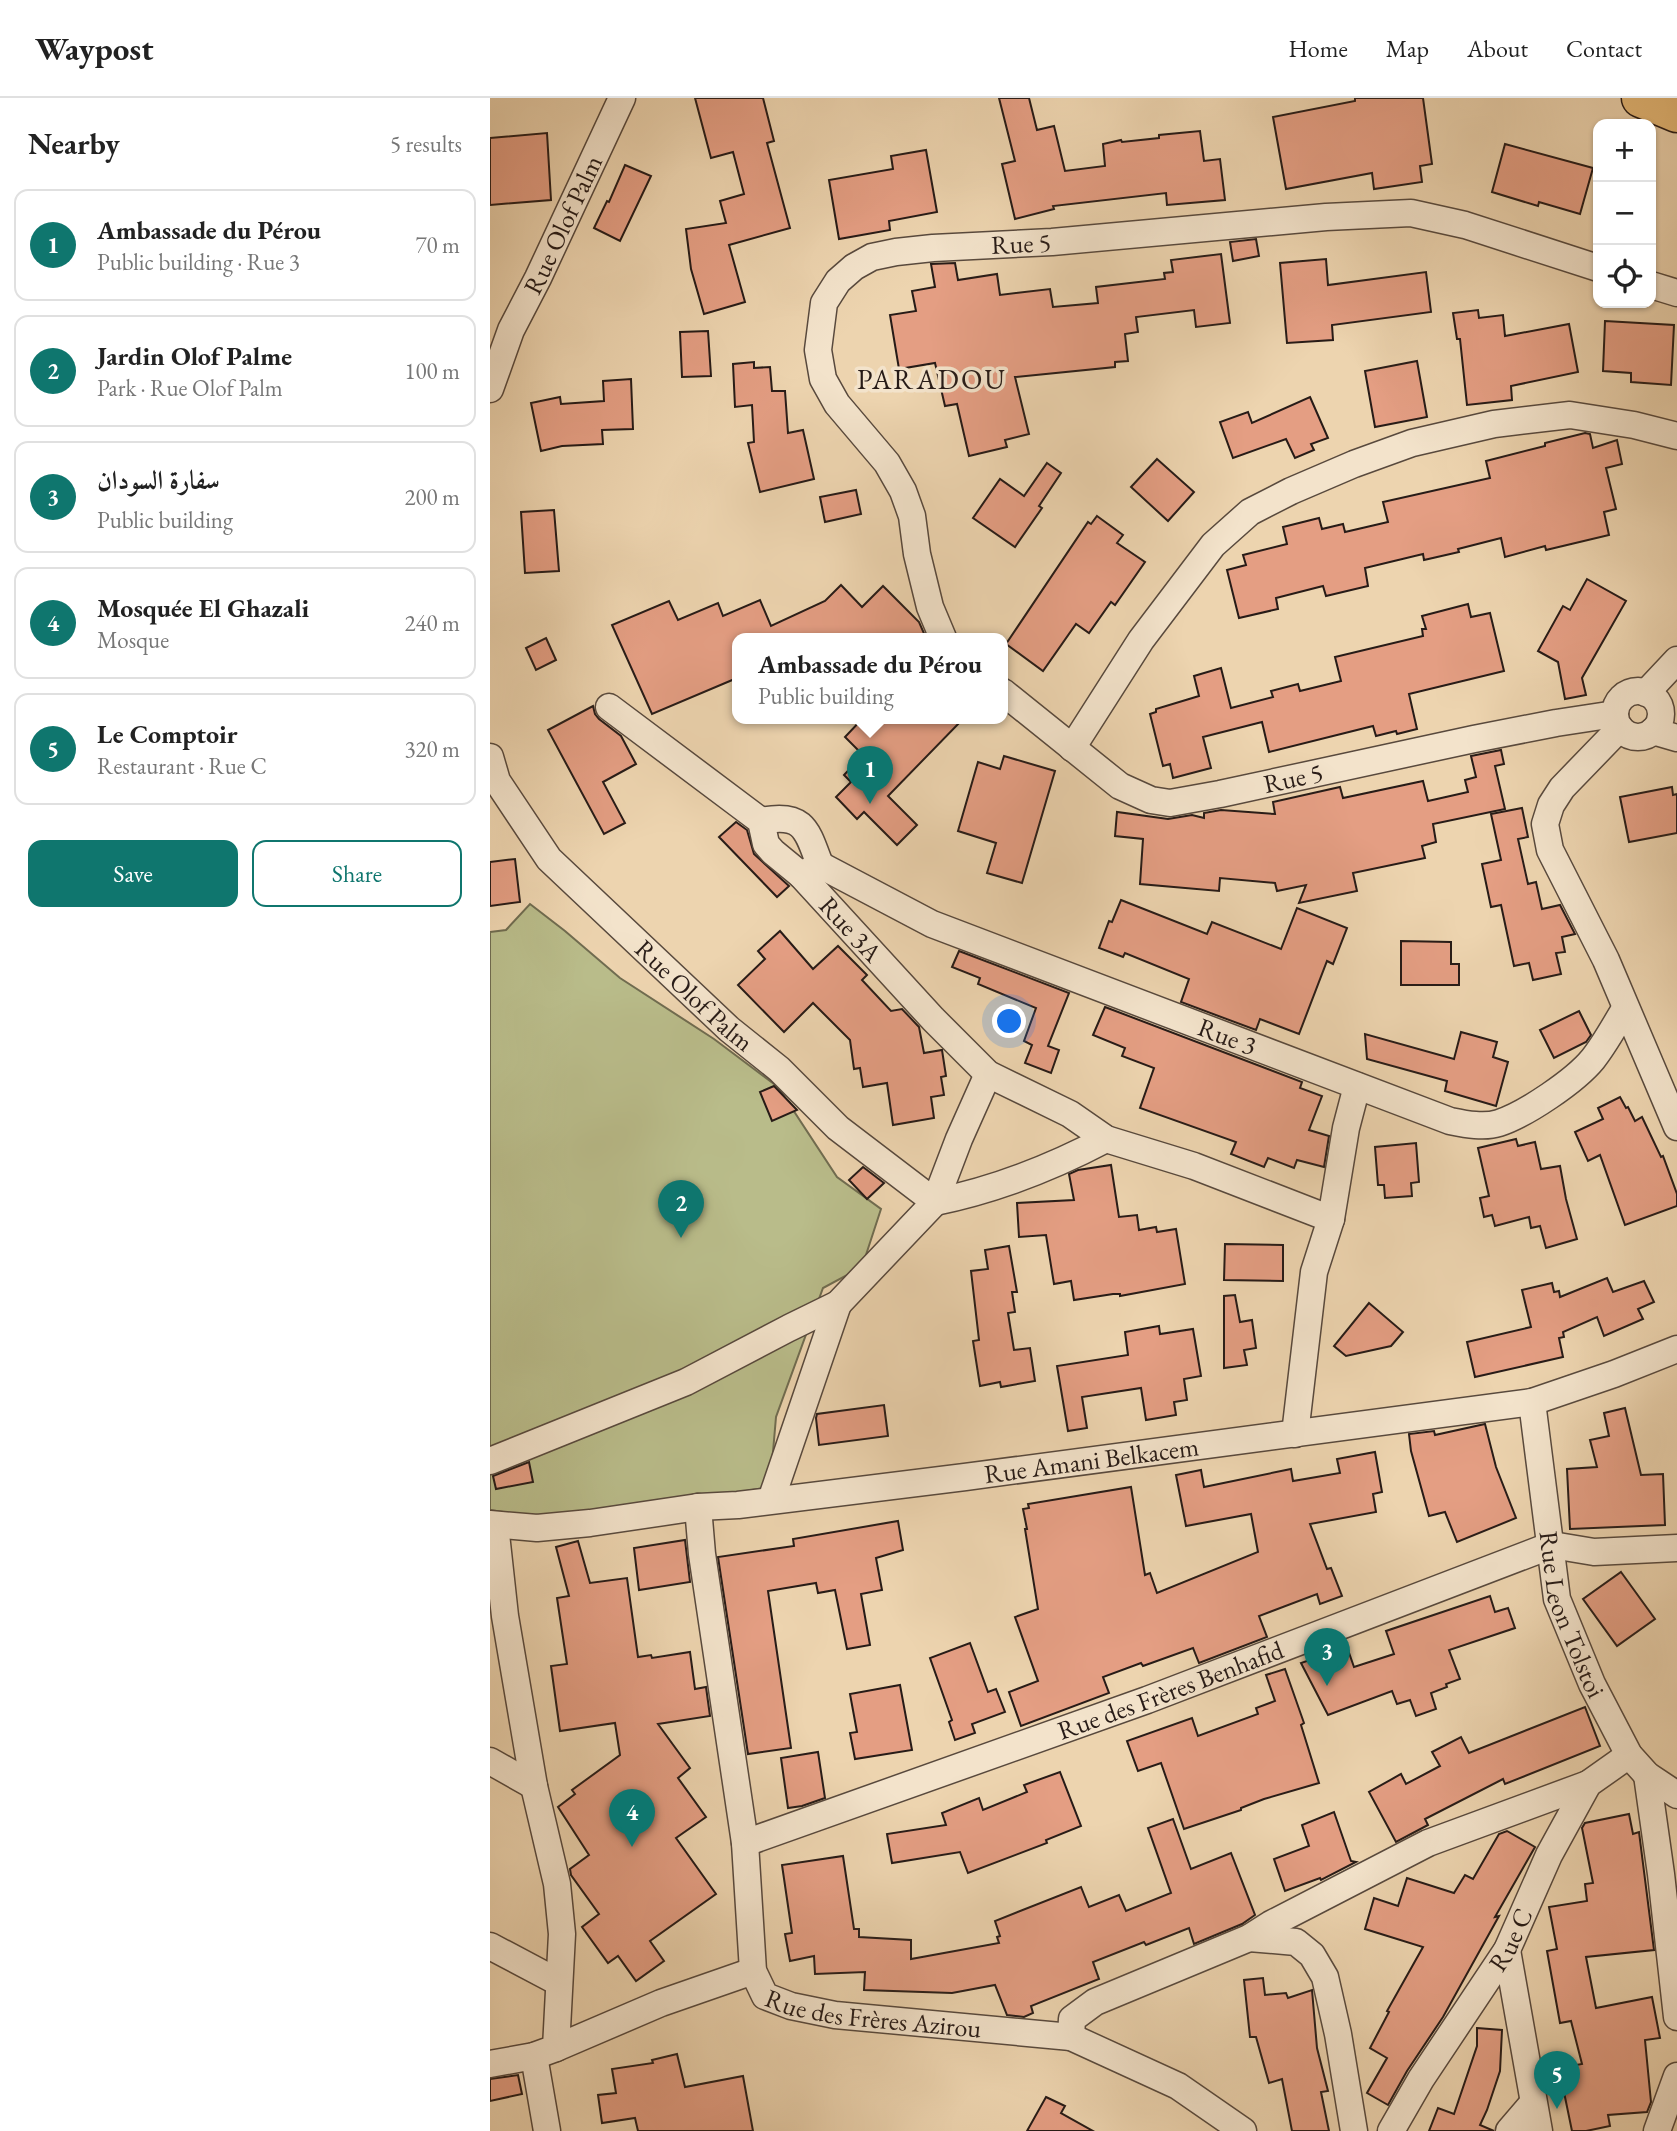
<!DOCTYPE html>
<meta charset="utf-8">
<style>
:root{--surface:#fff;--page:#f6f6f6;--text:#222;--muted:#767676;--line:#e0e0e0;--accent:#0f766e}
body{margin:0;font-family:"EB Garamond",Amiri,serif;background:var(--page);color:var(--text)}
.controls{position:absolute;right:21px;top:21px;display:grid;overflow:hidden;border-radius:14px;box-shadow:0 2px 5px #0004}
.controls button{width:63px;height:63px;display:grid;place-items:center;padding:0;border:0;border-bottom:2px solid var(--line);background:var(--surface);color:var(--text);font:35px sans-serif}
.you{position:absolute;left:520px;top:924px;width:24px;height:24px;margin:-18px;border:5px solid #fff;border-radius:50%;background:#1a73e8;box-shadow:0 0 0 10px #1a73e833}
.badge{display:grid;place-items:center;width:46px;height:46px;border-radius:50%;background:var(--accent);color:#fff;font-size:23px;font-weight:700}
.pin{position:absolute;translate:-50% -58px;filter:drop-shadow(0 2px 4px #0008)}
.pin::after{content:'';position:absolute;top:37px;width:24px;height:21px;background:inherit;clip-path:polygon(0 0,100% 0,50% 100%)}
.popup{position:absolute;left:242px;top:535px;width:276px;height:91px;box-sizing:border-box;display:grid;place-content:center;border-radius:14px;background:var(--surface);filter:drop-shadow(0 2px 5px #0005);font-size:23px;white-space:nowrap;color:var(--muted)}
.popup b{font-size:26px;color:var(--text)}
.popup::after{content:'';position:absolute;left:50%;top:100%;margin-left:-14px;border:14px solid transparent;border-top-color:var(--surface)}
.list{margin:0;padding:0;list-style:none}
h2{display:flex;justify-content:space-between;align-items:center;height:91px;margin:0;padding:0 28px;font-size:30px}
h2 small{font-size:23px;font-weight:400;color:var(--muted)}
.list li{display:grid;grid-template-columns:46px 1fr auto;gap:21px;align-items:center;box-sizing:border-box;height:112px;margin:0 14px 14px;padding:0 14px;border:2px solid var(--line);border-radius:14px}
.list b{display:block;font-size:26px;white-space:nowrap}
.list p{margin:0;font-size:23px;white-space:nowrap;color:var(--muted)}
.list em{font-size:23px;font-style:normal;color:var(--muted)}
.actions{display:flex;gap:14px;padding:21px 28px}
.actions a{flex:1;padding:16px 0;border:2px solid var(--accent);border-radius:14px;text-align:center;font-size:24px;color:var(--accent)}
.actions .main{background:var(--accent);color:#fff}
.icon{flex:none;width:38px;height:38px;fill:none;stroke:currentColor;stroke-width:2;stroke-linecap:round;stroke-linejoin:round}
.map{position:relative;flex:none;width:1187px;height:2033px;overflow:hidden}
header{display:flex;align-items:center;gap:42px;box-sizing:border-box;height:98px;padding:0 35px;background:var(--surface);border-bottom:2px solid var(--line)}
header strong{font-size:33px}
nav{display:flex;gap:38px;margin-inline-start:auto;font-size:24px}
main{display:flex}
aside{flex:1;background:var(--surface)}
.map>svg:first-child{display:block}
.green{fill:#b9bc8a;stroke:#706c50;stroke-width:2}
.building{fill:#e49e83;stroke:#271b17;stroke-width:2}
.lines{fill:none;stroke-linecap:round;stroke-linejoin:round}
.minor-casing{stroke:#58493d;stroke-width:29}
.primary-casing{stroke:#271b17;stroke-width:41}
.minor{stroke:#f3e3cb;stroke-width:26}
.primary{stroke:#e6ba78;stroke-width:38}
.labels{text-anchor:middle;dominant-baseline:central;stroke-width:7;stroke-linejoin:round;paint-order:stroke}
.street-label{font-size:26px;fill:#271b17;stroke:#f3e3cb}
.neighbourhood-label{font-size:28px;letter-spacing:2px;fill:#271b17;stroke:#f3e3cb}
</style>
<header>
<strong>Waypost</strong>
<nav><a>Home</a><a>Map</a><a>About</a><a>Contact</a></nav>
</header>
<main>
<aside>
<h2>Nearby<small>5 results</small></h2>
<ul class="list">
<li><span class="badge">1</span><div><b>Ambassade du Pérou</b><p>Public building · Rue 3</p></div><em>70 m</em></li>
<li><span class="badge">2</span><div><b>Jardin Olof Palme</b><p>Park · Rue Olof Palm</p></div><em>100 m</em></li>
<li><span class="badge">3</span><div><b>سفارة السودان</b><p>Public building</p></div><em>200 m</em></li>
<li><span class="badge">4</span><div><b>Mosquée El Ghazali</b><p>Mosque</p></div><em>240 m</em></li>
<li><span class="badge">5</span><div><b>Le Comptoir</b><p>Restaurant · Rue C</p></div><em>320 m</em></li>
</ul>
<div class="actions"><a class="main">Save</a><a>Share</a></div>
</aside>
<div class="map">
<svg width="1187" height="2033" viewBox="0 0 1187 2033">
<rect width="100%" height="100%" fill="#edd4af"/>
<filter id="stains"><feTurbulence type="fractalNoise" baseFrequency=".00286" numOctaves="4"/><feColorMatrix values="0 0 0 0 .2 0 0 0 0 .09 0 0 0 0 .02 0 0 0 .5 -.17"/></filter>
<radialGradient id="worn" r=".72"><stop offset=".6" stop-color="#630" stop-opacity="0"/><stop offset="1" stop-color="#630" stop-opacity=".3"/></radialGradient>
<!-- green -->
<path class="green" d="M40 806 75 833 130 880 224 941 288 989 347 1079 391 1111 372 1169 333 1190 286 1319 280 1389 71 1423 0 1412V834L16 832Z"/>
<!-- building -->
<g class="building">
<path d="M205 0H273L284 43 277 45 300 130 239 147 255 204 214 216 201 171 196 131 236 125 230 103 254 96 243 54 221 60Z"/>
<path d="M509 0H539L547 32 564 28 575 73 615 68 613 46 631 42 632 44 669 40V37L710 33 714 63 730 61 735 102 677 107 676 95 563 108 564 111 525 121 512 66 525 63Z"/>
<path d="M865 0H933L942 66 930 68 932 84 884 91 882 75 796 91 783 19 865 3Z"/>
<path d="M57 35 61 102 0 107V40Z"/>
<path d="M1015 46 1103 70 1090 116 1049 104 1048 108 1002 94Z"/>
<path d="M436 52 447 114 399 123 400 132 349 141 339 82 403 71 401 58Z"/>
<path d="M135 67 161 78 130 143 104 130 117 103 119 104Z"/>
<path d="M766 141 769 158 743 163 740 144Z"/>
<path d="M731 156 740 225 706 229 704 212 646 219 648 234 635 236 638 263 625 264V269L525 279 539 336 515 342 517 349 479 358 467 306 455 308 445 265 409 271 400 217 426 213 422 193 445 189 441 166 465 165 468 182 507 176 510 197 560 191 563 209 608 205 606 189 675 181 674 175 683 174 681 162Z"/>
<path d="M836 161 838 187 936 174 941 214 842 227 843 242 797 245 790 165Z"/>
<path d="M988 212 989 220 1013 217 1015 238 1079 226 1088 274 1021 288 1022 302 977 307 970 241H967L963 215Z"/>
<path d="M1115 223 1184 227 1181 287 1141 284V275L1113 273Z"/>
<path d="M218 233 221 278 192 279 190 234Z"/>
<path d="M927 263 937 319 885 329 875 273Z"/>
<path d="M264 264V270L280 269 282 293H295L298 335 313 332 324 381 270 394 258 345 264 344 262 307 245 309 243 266Z"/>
<path d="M141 281 143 331 112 332 113 346 72 348 51 353 41 305 70 299 71 306 114 303 113 283Z"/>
<path d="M820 299 838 340 821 346 824 352 805 360 796 341 743 360 730 324 758 314 762 325Z"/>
<path d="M1095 335 1100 336 1103 350 1127 342 1132 366 1116 370 1126 411 1114 414 1119 437 1056 452 1055 448 1015 459 1011 440 968 451 969 454 934 462 933 456 875 470 878 488 836 498 833 488 786 500 788 511 749 520 737 472 756 467 753 457 797 446 793 429 829 420 832 431 853 426 855 434 898 424 893 404 1000 380 996 363 1055 348V345Z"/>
<path d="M667 361 704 394 678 423 641 389Z"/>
<path d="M557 365 571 375 549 408 552 410 525 449 483 420 510 381 534 398Z"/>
<path d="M366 392 371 416 335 424 330 399Z"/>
<path d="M64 412 69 473 35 475 31 414Z"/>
<path d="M607 418 633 437 627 445 655 464 625 507 621 504 599 535 586 526 553 573 516 546 598 424 601 426Z"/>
<path d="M1097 481 1136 503 1092 580 1096 597 1075 601 1068 564 1048 553 1073 508 1080 512Z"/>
<path d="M351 487 372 509 393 488 429 524 436 540H247V580L162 616 122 527 179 503 188 522 228 505 233 518 270 502 281 528 335 503Z"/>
<path d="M978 506 981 519 1000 515 1014 573 919 596 927 631 907 636 906 633 886 638 883 628 779 654 772 624 713 639 721 670 683 680 680 666 673 668 660 616 666 614V611L709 598 704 578 731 570 741 610 783 599 781 593 808 586 810 593 851 583 845 559 933 538 932 531H936L932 518Z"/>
<path d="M56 540 66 562 46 572 36 550Z"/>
<path d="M103 608 105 616 109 621 131 638 146 666 113 684 135 725 114 736 58 632Z"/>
<path d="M373 620H474L398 698 427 727 407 747 374 714 367 721 346 699 361 684 354 677 373 657 355 639Z"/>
<path d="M1011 652 1014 666 1005 668 1015 711 943 726 946 744 932 748 935 760 863 775 867 793 809 805 816 787 787 793 785 785 730 780 729 793 650 786 653 741 625 738 627 714 678 721 702 717 714 720V715L731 712 785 716 783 704 850 689 853 700 933 683 938 703 978 694 975 682 986 679 981 658Z"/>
<path d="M514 658 565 673 532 785 497 775 506 745 468 733 488 664 510 671Z"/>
<path d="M1182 689 1183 697 1187 696V735L1139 744 1130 699Z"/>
<path d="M1032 710 1038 739 1028 741 1038 786 1046 784 1052 811 1070 807 1085 836 1072 839 1075 854 1066 855 1071 876 1043 882 1039 865 1024 868 1011 807 1001 809 992 766 1011 762 1001 716Z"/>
<path d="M246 724 257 732 264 756 299 788 287 799 229 739Z"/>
<path d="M25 761 30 804 0 808V764Z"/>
<path d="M631 802 717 836 722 824 791 851 807 810 857 830 843 866 837 863 809 936 770 921 766 932 691 904 699 881 635 855 633 859 609 850 619 823 622 824Z"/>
<path d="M290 833 323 871 348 848 377 877 372 882 401 913 412 911 429 929 434 955 452 952 456 978 451 979 454 997 441 999 444 1020 403 1027 397 985 373 989 370 970 364 971 360 942 323 905 294 934 248 887 275 861 268 853Z"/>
<path d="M911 843 961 844V866H969V887H911Z"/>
<path d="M469 853 579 895 558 948 569 952 561 975 535 965 542 947 534 943 546 910 488 886 490 880 462 869Z"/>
<path d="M615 909 812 984 810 990 832 998 819 1032 839 1038 834 1069 807 1062 804 1070 778 1060 774 1069 741 1056 746 1044 650 1010 664 970 632 958 635 950 603 937Z"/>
<path d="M1089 913 1101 937 1096 944 1064 960 1050 932Z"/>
<path d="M971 934 1007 944 1003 959 1018 964 1006 1008 955 993 957 983 877 961 875 936 964 961Z"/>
<path d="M284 988 307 1012 282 1023 270 994Z"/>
<path d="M1130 999 1136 1010 1138 1009 1145 1023 1152 1019 1171 1059 1173 1058 1187 1096V1108L1135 1127 1110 1057 1098 1063 1085 1034 1113 1021 1108 1010Z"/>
<path d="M1026 1041 1028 1048 1045 1044 1051 1071 1070 1068 1076 1101 1087 1141 1056 1150 1050 1128 1041 1130 1039 1119 1005 1128 1002 1117 994 1119 990 1100 999 1098 988 1050Z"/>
<path d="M926 1045 929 1084 921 1085 922 1098 895 1100 894 1087H888L885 1049Z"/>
<path d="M621 1067 629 1119 647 1117 649 1132 666 1129 667 1134 686 1131 695 1186 630 1198V1196H623L584 1202 581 1183 564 1186 556 1137 529 1139 527 1105 584 1102 579 1076 588 1072Z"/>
<path d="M373 1069 394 1085 377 1101 359 1082Z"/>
<path d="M735 1146 793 1147V1183L734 1182Z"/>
<path d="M519 1148 527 1194H522L525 1214 518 1215 524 1252 540 1250 545 1283 511 1289 510 1284 490 1288 483 1243 489 1242 481 1173 498 1171 495 1152Z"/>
<path d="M1117 1180 1123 1194 1154 1183 1164 1204 1148 1211 1153 1221 1114 1238 1107 1219 1073 1234 1074 1239 1069 1240 1073 1259 985 1279 977 1244 1041 1229 1032 1192 1062 1185 1064 1194 1069 1193 1070 1199Z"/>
<path d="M745 1197 750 1224 762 1222 766 1250 754 1252 757 1267 734 1270V1198Z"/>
<path d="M879 1205 913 1234 901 1248 856 1258 844 1248Z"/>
<path d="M669 1228 670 1236 703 1231 711 1278 694 1281 697 1302 684 1304 686 1317 656 1322 651 1290 592 1299 597 1330 578 1333 567 1268 638 1257 635 1234Z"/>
<path d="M394 1307 398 1338 329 1347 326 1320 327 1316Z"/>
<path d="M1135 1310 1151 1377 1173 1376 1175 1427 1080 1431 1077 1371 1107 1369 1100 1342 1119 1338 1114 1315Z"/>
<path d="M995 1326 1006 1369 1026 1420 967 1444 955 1414 939 1418 921 1353 919 1336 944 1333 945 1337Z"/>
<path d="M885 1354 892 1394 883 1396 886 1414 820 1426 837 1471 841 1470 852 1498 830 1506 827 1496 769 1518 777 1539 709 1565 703 1550 653 1568 651 1565 613 1579 619 1595 531 1628 519 1594 548 1583 525 1519 548 1511 535 1431H537L533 1411 539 1410 538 1406 641 1389 655 1477 660 1475 667 1495 768 1454 761 1416 696 1428 686 1377 711 1372 714 1389 801 1371 803 1383 850 1375 847 1361Z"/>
<path d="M39 1364 43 1384 6 1391 3 1378Z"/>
<path d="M408 1423 413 1452 386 1460 392 1492 371 1496 380 1547 357 1551 345 1492 328 1495 326 1485 278 1493 301 1650 258 1656 228 1459 304 1448 303 1441Z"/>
<path d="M195 1442 200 1484 149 1492 144 1450Z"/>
<path d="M88 1443 100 1485 137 1480 148 1559 161 1557 162 1560 200 1554 205 1591 216 1589 220 1618 168 1626 200 1670 188 1680 216 1719 186 1740 226 1796 160 1843 174 1863 146 1883 128 1858 118 1865 92 1829 109 1816 81 1777 80 1771 99 1757 68 1709 85 1696 82 1692 130 1657 125 1625 70 1633 61 1568 77 1566 67 1500 79 1498 66 1449Z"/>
<path d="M1131 1474 1165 1521 1127 1548 1093 1501Z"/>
<path d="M1000 1498 1005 1514 1018 1510 1025 1530 959 1552 970 1581 956 1586 957 1589 941 1595 946 1611 926 1618 920 1602 907 1606 902 1593 838 1617 811 1565 857 1549 864 1569 904 1556 896 1533Z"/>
<path d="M480 1545 498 1594 506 1591 515 1614 482 1626 485 1635 465 1642 459 1624 462 1622 440 1560Z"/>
<path d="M795 1571 814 1625 811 1627 829 1685 774 1701 751 1710V1712L694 1731 671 1665 648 1673 637 1643 702 1620 708 1638 768 1616 766 1610 785 1603 776 1577Z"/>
<path d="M410 1587 422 1652 365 1661 360 1635 367 1634 360 1596Z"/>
<path d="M1095 1609 1110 1648 1015 1686 1013 1681 935 1721 938 1727 906 1744 879 1694 911 1676 916 1686 950 1668 942 1654 971 1639 979 1655Z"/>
<path d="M328 1654 335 1700 312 1708 298 1710 291 1660Z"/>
<path d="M570 1674 591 1728 556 1742 557 1745 478 1775 470 1754 402 1765 397 1736 456 1727 452 1715 489 1700 493 1712 537 1694 534 1687Z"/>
<path d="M844 1714 861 1763 866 1764 831 1782 830 1780 795 1793 784 1761 819 1748 812 1727Z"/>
<path d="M1139 1716 1143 1736 1149 1734 1164 1852 1096 1859 1106 1910 1162 1899 1170 1940 1155 1942 1161 2004 1157 2014 1118 2017 1120 2028 1096 2033H1082L1069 1970 1092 1966 1081 1923 1070 1925 1057 1853 1067 1851 1059 1809 1097 1803 1095 1786 1103 1785 1092 1730 1095 1725Z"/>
<path d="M683 1721 701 1771 741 1755 765 1817 752 1826 704 1846 699 1830 656 1847 654 1844 603 1864 609 1881 541 1908 543 1915 534 1919 517 1917 505 1887 462 1895 374 1892 375 1874 325 1876 324 1858 300 1863 295 1836 302 1835 292 1767 353 1758 364 1831H369V1839L421 1842V1861L509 1845 507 1839 510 1838 505 1823 591 1789 599 1809 629 1797 636 1813 681 1795 658 1730Z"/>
<path d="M1017 1733 1045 1749 1005 1819 1009 1818 953 1919 917 1973 898 2007 877 1995 897 1960 880 1950 899 1914 897 1913 933 1849 875 1831 884 1800 908 1808 917 1780 964 1795 975 1777 983 1781 1009 1736Z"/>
<path d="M773 1880 775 1897 796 1895 798 1900 822 1892 827 1950 838 1993 831 1994 839 2033H802L792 1981 779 1985 766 1939H760L754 1882Z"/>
<path d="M987 1930 1012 1932 1010 1973 997 2012 990 2027 1004 2033H939L948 2010 964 2016 987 1948Z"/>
<path d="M187 1956 195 1989 253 1978 263 2033H148L145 2020 112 2025 108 1997 126 1995 122 1971 163 1965 162 1962Z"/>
<path d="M28 1977 32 1996 0 2003V1981Z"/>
<path d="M556 1999 575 2008 571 2015 603 2033H537Z"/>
</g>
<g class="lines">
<defs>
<g id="minor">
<path d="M1161 187 1187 195"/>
<path id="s1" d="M0 291 21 232 48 180 132 0"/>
<path id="s2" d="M453 540 440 509 427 456 422 418 413 393 397 365 347 306 333 281 328 252 334 205 348 183 364 169 382 159 406 154 443 150 562 144 836 119 921 115 975 127 1108 170"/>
<circle cx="1148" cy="616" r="23"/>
<path id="s3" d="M513 594 630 688 661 702 680 705 730 696 984 641 1066 625 1125 616"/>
<path d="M1156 595 1187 562"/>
<path id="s4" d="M119 609 271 723 276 746 283 754 311 777 443 921 498 976 580 1016 616 1041 704 1068 841 1121"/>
<path d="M1130 630 1072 690 1061 707 1055 726 1060 752 1116 862 1187 1029"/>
<path d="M1163 633 1187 640"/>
<path d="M582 650 651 542 723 447 760 414 801 393 864 366 922 345 1004 326 1080 317 1144 327 1187 338"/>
<path id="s5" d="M0 659 7 683 59 761 239 931 289 971 348 1030 445 1104"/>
<path d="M271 723C314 714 317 732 330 767"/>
<path id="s6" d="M311 777 330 767 442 826 960 1023C975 1026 994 1030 1009 1025 1036 1016 1085 983 1103 961 1115 946 1125 927 1135 911"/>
<path d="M445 1104C504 1092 563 1069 616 1041"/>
<path id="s7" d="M1042 1304 1067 1501 1102 1586 1139 1657 1157 1677 1187 1697"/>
<path d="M805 1336 824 1174 841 1121 856 1030 867 988"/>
<path d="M0 1363 196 1284 299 1230 348 1206 445 1104 469 1041 498 976"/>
<path d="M281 1402 348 1206"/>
<path id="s8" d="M208 1409 212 1456 255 1745 263 1873 275 1898 301 1908 345 1917 581 1939 688 1988 753 2033"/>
<path id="s9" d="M0 1426 47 1430 100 1425 208 1409 248 1407 475 1379 1042 1304 1124 1276 1187 1251"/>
<path d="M0 1663 44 1688"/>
<path d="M1157 1677 1171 1776 1187 1919"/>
<path id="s10" d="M255 1745 657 1602 1062 1447 1104 1454 1187 1450"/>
<path d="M759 1840 806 1844 822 1857 835 1879 848 1936 864 2033"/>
<path d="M0 1848 68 1884"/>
<path d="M1017 1852 1049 2033"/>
<path d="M581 1939 582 1921 605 1904 759 1840 781 1826 938 1745 1098 1686"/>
<path d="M66 1950 171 1905 263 1873"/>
<path d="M44 1958 57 2033"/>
<path d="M0 1966 44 1958 66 1950 72 1836 67 1786 44 1688 15 1518 5 1427"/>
<path id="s11" d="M901 2033 931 1981 1017 1852 1059 1757 1098 1686 1139 1657"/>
<path d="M1019 2033 1043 2005"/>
<path d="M1167 2033 1187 1978"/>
</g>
<path id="primary" d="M1151 0 1187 15"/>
</defs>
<!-- minor casing -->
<use href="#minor" class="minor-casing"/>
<!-- primary casing -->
<use href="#primary" class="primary-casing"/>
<!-- minor -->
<use href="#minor" class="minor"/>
<!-- primary -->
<use href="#primary" class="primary"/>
</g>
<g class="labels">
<!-- street labels -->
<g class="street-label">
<text stroke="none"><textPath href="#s1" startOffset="180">Rue Olof Palm</textPath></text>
<text stroke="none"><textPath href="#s2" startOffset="586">Rue 5</textPath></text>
<text stroke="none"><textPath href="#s3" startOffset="329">Rue 5</textPath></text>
<text stroke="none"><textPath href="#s4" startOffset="334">Rue 3A</textPath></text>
<text stroke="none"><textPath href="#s5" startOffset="318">Rue Olof Palm</textPath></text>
<text stroke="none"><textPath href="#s6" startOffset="464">Rue 3</textPath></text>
<text stroke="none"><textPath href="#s9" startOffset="606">Rue Amani Belkacem</textPath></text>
<text stroke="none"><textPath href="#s7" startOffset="217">Rue Leon Tolstoi</textPath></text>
<text stroke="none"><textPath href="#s10" startOffset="452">Rue des Frères Benhafid</textPath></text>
<text stroke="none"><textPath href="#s11" startOffset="226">Rue C</textPath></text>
<text stroke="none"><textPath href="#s8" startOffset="606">Rue des Frères Azirou</textPath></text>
</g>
<!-- neighbourhood labels -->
<g class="neighbourhood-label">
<text x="442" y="281">PARADOU</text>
</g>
</g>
<rect width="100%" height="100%" filter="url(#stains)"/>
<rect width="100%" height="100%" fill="url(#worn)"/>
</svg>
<div class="controls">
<button>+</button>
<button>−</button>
<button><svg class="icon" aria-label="locate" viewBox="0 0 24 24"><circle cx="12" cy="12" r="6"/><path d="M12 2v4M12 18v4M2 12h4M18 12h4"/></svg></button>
</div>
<div class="you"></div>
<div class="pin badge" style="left:380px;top:706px">1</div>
<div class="popup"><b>Ambassade du Pérou</b>Public building</div>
<div class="pin badge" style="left:191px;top:1140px">2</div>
<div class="pin badge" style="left:837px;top:1588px">3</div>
<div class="pin badge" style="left:142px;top:1749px">4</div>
<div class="pin badge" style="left:1067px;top:2011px">5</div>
</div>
</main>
